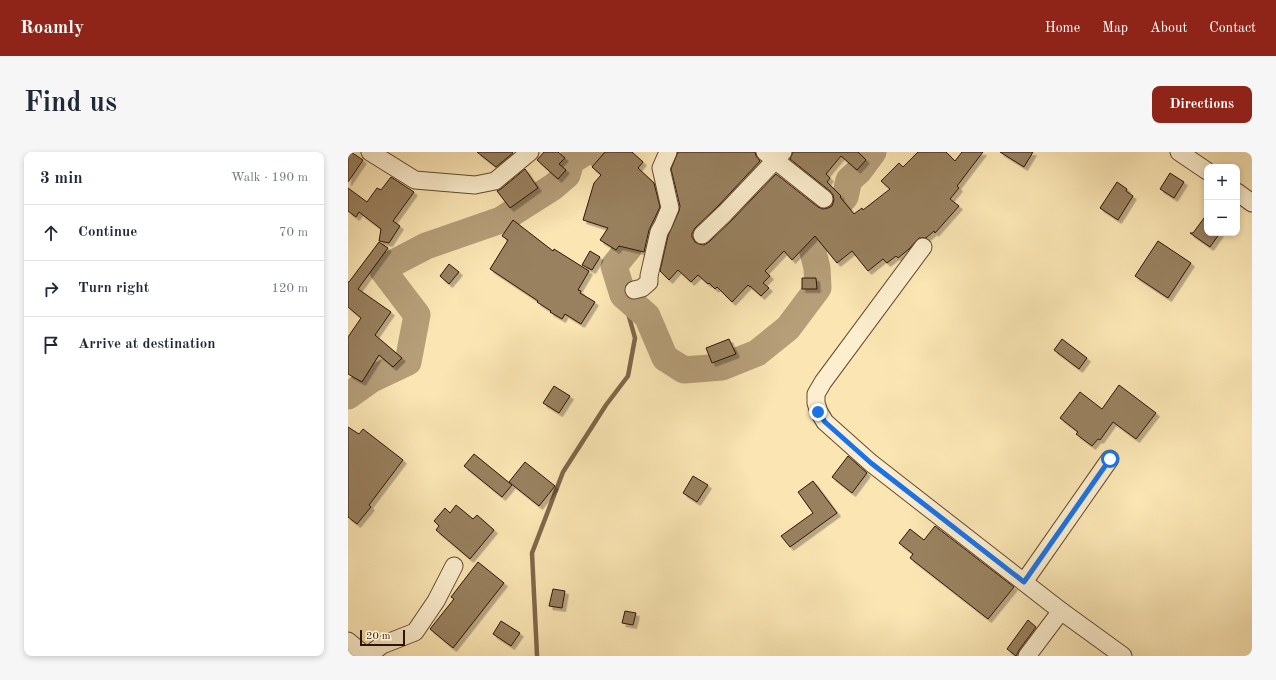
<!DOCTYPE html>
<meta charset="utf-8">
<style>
:root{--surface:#fff;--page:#f6f6f7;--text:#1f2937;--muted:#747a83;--line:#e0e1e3;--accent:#8f2418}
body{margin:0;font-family:"Old Standard TT",serif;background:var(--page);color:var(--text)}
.controls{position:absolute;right:12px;top:12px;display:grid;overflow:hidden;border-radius:8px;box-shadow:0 2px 6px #0003}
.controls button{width:36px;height:36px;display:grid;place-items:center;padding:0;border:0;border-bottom:1px solid var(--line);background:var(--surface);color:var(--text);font:20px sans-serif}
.scale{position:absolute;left:12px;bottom:10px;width:45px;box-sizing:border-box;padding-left:4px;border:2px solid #301505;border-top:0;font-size:11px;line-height:14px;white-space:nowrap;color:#301505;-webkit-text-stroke:3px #fceece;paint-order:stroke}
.stop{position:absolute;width:12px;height:12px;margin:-9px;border:3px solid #1a73e8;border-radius:50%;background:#fff}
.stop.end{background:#1a73e8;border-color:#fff;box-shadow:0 1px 4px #0008}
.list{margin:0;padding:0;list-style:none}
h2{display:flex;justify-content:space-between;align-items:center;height:52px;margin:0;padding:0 16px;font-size:17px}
h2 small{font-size:13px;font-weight:400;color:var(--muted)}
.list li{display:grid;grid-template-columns:26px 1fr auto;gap:12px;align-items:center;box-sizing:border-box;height:56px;padding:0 16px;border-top:1px solid var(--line)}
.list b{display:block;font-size:15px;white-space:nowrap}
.list em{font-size:13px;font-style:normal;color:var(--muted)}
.icon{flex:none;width:22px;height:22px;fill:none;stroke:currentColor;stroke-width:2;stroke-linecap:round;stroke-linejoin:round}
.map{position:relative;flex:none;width:904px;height:504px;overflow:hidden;border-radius:8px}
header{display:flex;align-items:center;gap:24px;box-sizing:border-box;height:56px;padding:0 20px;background:var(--accent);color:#fff}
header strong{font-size:19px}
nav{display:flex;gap:22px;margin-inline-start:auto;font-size:14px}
.intro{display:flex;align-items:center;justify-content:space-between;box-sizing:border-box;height:96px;padding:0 24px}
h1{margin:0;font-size:28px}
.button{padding:10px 18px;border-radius:8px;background:var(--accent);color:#fff;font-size:14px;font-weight:700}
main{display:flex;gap:24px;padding:0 24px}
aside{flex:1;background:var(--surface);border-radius:8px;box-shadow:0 2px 6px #0003}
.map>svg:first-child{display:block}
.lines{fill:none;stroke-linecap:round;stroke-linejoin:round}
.stream{stroke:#80674a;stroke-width:4.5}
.river{stroke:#b59e78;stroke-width:27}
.building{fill:#99815f;stroke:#301505;filter:url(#shadow)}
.minor-casing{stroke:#624930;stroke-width:19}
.minor{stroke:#fceece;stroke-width:17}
.route{stroke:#1a73e8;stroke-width:5}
</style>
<header>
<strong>Roamly</strong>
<nav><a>Home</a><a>Map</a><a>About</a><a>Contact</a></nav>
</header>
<div class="intro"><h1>Find us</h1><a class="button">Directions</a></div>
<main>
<aside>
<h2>3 min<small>Walk · 190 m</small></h2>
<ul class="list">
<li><svg class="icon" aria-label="ahead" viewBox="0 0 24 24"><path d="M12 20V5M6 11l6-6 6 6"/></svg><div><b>Continue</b></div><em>70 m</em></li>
<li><svg class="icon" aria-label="right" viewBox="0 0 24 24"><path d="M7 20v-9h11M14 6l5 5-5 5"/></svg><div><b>Turn right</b></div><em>120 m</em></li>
<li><svg class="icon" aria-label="arrive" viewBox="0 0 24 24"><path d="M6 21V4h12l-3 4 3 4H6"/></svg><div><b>Arrive at destination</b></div></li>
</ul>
</aside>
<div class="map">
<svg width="904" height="504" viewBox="0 0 904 504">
<defs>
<filter id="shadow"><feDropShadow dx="3.5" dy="3.5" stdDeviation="0" flood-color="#0004"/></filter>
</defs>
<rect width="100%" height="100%" fill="#fae5b3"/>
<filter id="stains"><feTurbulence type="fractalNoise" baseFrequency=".005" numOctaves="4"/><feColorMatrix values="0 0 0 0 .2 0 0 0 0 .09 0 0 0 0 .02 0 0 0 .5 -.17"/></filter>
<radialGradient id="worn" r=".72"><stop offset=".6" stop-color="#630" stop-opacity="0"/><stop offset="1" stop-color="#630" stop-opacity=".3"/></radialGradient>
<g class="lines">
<!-- stream -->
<path class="stream" d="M189 503 184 401 215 320 258 253 280 224 287 186 275 143"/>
<!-- river -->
<g class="river">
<path d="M247 0C250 3 251 2 255 3 261 6 272 18 277 23L274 28"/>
<path d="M280 62 285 75 282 83 280 97 266 114 275 143 299 164 317 206 336 218 374 215 409 201 440 176 470 136 469 116 465 100 466 90 477 67 497 45 501 28 511 19 525 0"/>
<path d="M0 244 24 227 60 210 69 163 34 117 78 94 153 68 205 35 219 23 223 9 234 2 235 0"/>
</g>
</g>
<!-- building -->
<g class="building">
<path d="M0 0H3L15 8 0 30Z"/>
<path d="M129 0H164L165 1 148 15Z"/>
<path d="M196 0H210L217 6 211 12 218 18 210 27 189 8Z"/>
<path d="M257 0H284L295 10 290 16 306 31 312 55 301 78 296 100 271 94 268 98 252 88 260 76 235 68 246 31 253 23 244 15Z"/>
<path d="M330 0H407L408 4 412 9 370 54 347 76 344 81V85L347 90 351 92 356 93 361 90 384 68 428 22 470 55 475 57 480 56 484 54 486 48 485 43 482 39 442 7 445 0H510L518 8 509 18 493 4 478 22 482 26 479 30 493 44 492 45 506 62 514 56 515 58 542 37 533 29 551 11 555 15 570 0H598L607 9 614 0H635L609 34 611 36 602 47 611 54 587 81 586 79 578 86H571L561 97 550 106 548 104 539 111 535 107 520 119 504 99 489 111 467 84 444 108 436 99 417 119 422 124 415 131 421 136 413 144 402 134V135L400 133 384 150 369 135 367 137 361 131 360 132 350 123 343 130 330 118 321 128 312 119 320 84 331 59 332 54 323 17Z"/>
<path d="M652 0H685L676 15Z"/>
<path d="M177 17 190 36 162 56 149 39 153 37Z"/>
<path d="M822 21 836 30 826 46 812 37Z"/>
<path d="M43 25 66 40 45 69 52 74 41 91 31 89 33 77 11 60 8 65 0 59V36L19 50 29 36 33 38Z"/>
<path d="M769 30 779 37 778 39 785 44 770 68 752 56Z"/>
<path d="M859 62V81H872L862 95 842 81H845Z"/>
<path d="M165 68 205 99 206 97 241 119 230 138 233 139 232 141 247 150 233 172 217 162 214 167 202 160 203 159 189 150 190 149 142 117 160 88 154 84Z"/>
<path d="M810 89 843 111 820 146 787 124Z"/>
<path d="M31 90 40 96 10 137 43 160 27 183 54 206 45 215 31 203 14 230 0 222V185L13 166 0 155V130H1Z"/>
<path d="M242 99 252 105 244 118 234 113Z"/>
<path d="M101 112 111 120 101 132 92 124Z"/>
<path d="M454 126H468L469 137H454Z"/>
<path d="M381 187 388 202 364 211 358 196Z"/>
<path d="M714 187 739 206 731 217 706 198Z"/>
<path d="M771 233 808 261 788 287 765 270 752 288 750 287 744 294 728 282 730 280 712 266 732 240 754 257Z"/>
<path d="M206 234 222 244 211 261 195 251Z"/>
<path d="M0 275 11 282 15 277 55 308 21 353 23 355 9 372 0 365Z"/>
<path d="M126 302 164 333 154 345 116 314Z"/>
<path d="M500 304 519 321 504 341 484 325Z"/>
<path d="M177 310 207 334 191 354 161 330Z"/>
<path d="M345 324 360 333 349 350 335 341Z"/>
<path d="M465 329 489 361 442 395 433 384 465 361 450 340Z"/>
<path d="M108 353 125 367 129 363 146 378 122 407 88 378 91 374 86 369 97 356 102 361Z"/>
<path d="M587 374 666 435 640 467 562 406 565 402 551 391 562 377 576 388Z"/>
<path d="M130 410 156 431 105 496 82 477 106 447 103 445Z"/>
<path d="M205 437 217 439 214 456 201 454Z"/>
<path d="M277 459 288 461 285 473 274 471Z"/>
<path d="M680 468 688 475 671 498 668 504 659 497Z"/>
<path d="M153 469 172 481 163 494 145 482Z"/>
</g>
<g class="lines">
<defs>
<g id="minor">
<path d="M22 0 67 28 127 33 147 29 182 0"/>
<path d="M417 0 476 47"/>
<path d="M831 0 859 19"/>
<path d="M889 40 904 51"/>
<path d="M354 83 377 61 435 0"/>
<path d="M575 95 475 230 468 242V251L471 260 477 270 523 311 713 459"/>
<path d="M286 138 294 136 301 130V124L311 80 315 73 322 56 313 16 320 0"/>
<path d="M676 430 762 307"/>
<path d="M0 489 18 504"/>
<path d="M20 504 34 493 67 480 88 449 106 414"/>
<path d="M679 504 713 459 775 504"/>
</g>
</defs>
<!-- minor casing -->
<use href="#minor" class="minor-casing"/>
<!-- minor -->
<use href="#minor" class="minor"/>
</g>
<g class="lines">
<!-- route -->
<path class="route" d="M470 260 477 270 523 311 676 430 762 307"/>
</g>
<rect width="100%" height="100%" filter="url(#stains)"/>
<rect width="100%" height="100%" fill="url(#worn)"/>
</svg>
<div class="controls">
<button>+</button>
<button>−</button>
</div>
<div class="scale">20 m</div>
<div class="stop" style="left:762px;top:307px"></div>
<div class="stop end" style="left:470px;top:260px"></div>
</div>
</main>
